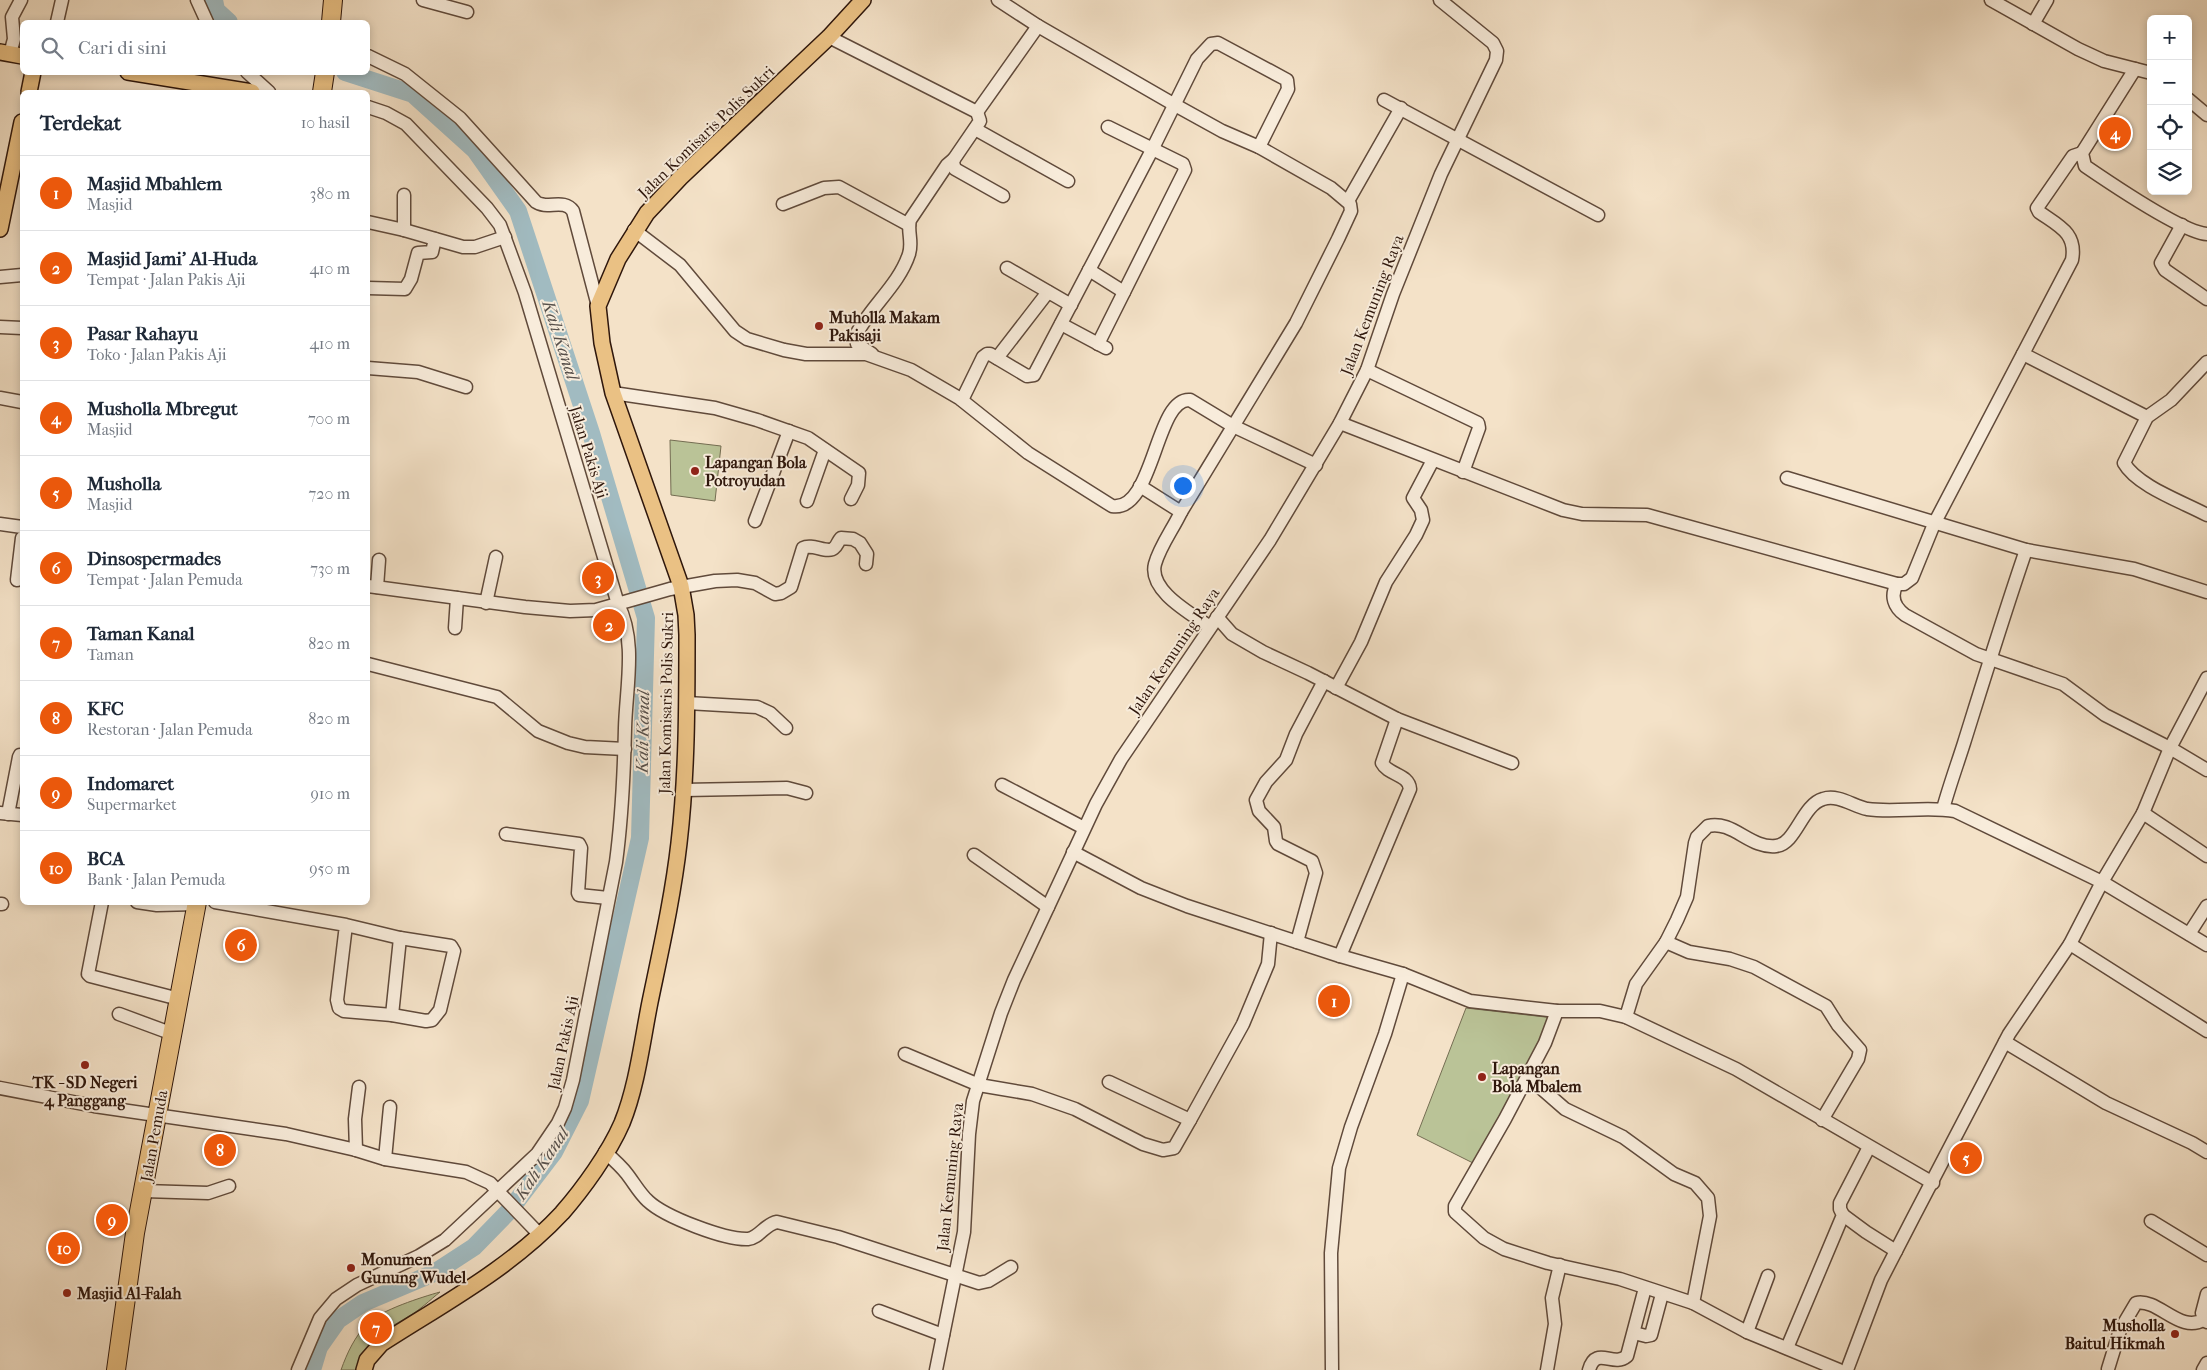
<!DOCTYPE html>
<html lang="id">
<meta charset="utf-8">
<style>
:root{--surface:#fff;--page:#f6f6f7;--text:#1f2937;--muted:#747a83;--line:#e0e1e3;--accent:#ea580c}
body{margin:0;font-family:"IM FELL French Canon",serif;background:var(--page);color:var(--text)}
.controls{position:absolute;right:15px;top:15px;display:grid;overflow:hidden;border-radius:8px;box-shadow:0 2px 8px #0003}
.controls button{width:45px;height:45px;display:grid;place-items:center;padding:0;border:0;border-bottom:1px solid var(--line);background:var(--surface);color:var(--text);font:25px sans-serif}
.you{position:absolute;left:1182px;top:485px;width:18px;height:18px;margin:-12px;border:4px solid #fff;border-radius:50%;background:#1a73e8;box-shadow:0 0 0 8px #1a73e833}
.badge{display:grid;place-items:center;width:32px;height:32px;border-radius:50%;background:var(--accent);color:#fff;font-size:16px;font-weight:700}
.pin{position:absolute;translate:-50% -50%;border:2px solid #fff;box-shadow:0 1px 5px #0006}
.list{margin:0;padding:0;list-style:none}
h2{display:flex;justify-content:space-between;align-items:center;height:65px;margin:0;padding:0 20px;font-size:21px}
h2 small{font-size:16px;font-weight:400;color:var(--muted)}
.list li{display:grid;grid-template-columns:32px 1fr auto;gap:15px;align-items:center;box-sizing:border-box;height:75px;padding:0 20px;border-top:1px solid var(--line)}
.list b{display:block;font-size:19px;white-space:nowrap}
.list p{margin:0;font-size:16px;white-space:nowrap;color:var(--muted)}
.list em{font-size:16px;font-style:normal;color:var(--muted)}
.icon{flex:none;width:28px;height:28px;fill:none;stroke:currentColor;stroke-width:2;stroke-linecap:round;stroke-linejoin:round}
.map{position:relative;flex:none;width:2207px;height:1370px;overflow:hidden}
.search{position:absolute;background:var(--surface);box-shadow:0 2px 8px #0003;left:20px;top:20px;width:350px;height:55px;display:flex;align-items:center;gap:12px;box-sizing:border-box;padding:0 18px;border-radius:8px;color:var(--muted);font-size:19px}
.panel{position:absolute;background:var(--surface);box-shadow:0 2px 8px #0003;left:20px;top:90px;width:350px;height:815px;border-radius:8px}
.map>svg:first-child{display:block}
.green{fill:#bac397;stroke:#746d52}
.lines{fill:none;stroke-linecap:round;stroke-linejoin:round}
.river{stroke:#a1bbc1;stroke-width:18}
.minor-casing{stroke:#604a3b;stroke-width:15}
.major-casing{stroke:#2f170c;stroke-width:18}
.highway-casing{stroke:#2f170c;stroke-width:20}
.minor{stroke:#f8ecdb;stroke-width:12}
.major{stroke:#eac184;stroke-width:15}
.highway{stroke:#eac184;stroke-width:18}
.poi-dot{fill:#8f2418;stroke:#f8ecdb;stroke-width:2}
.labels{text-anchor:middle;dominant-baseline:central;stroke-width:4;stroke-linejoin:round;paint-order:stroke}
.street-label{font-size:16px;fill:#2f170c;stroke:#f8ecdb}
.poi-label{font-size:16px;font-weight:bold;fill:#2f170c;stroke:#f8ecdb;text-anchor:start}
.water-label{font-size:18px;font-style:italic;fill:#57504b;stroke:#f8ecdb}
</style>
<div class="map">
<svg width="2207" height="1370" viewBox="0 0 2207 1370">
<rect width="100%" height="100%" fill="#f4e2c8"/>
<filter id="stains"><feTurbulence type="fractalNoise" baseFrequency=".004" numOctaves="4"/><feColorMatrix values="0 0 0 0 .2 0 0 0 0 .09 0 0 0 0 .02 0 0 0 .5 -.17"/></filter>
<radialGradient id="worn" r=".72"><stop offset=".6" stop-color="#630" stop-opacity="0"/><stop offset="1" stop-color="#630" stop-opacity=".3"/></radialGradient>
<!-- green -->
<g class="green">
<path d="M670 440 721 446 715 501 671 495Z"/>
<path d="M1466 1008 1554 1018 1479 1166 1417 1135Z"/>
<path d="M440 1292C430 1300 420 1310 409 1316 380 1334 370 1335 357 1370H341C347 1353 355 1336 368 1323 381 1310 422 1297 440 1292Z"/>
</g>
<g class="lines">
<!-- river -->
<g class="river">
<path d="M214 0 216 10 229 22"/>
<path d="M312 1370 319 1347 338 1320 363 1303 434 1273 474 1247 509 1211 554 1152 580 1101 640 838 646 618 591 433 518 211 475 150 413 94 345 72"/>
</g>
<defs>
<g id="minor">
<path d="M197 0 207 22"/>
<path d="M423 0 467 12"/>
<path d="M998 0 1038 26 1175 105 1222 131 1259 147 1331 188 1350 204 1351 211 1338 239 1296 323 1181 512"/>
<path d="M1991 0 2078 49 2104 61 2151 73"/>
<path d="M57 22 62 0"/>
<path d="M2033 24 2047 0"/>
<path d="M829 37 977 112 980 121 954 159 953 163 955 169 1003 196"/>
<path d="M10 54 14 39 12 17 21 0"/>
<path d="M368 56 405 74 460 118 536 202C547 210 564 198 573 211L598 306"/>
<path d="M2135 69 2082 153 2085 166C2107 181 2183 233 2207 234"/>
<path d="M247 72 269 92"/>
<path d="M2188 99 2207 115"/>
<path d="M1384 100 1598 215"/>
<path d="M977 112 1038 26"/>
<path d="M975 129 1068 181"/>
<path d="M1348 201 1401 108"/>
<path d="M783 204 824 188 839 187 909 225"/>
<path d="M368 222 404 230V195"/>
<path d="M2182 225 2161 263 2165 270 2207 299"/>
<path d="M404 230 463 247H475L505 237"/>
<path d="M634 230 680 265 735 331 747 339 784 350 806 354H866L911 370 959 398 1028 453 1112 506C1154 513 1155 397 1190 400L1233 426 1316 465"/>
<path d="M1007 268 1071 305"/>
<path d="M1089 270 1124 292"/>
<path d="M0 277 22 275"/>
<path d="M368 288 405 289 411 279 418 253 432 252 435 239"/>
<path d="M1061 324 1106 348"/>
<path d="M0 327 22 328"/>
<path d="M1098 344 1185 170 1183 164 1108 127"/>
<path d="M872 354 857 344 856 335C870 307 899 285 909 254 913 242 907 231 910 220L947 165 954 159"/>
<path d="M2023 354 2147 417"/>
<path d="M997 358 1048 292"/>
<path d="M2207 362 2171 400 2147 417 2124 463C2137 486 2183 502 2207 515"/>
<path d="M368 368 418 372 466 387"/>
<path d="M1367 370 1478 423 1479 428 1463 472"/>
<path d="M613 393 715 408 757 420 808 438 859 473 858 485 851 499"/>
<path d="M0 398 22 402"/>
<path d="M962 400 983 357 987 354H990L1027 376 1034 375 1152 150 1197 59 1211 44 1218 43 1287 80 1288 89 1259 147"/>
<path d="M1340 423 1563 510 1582 514 1647 515 1897 584H1904L1912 578 1934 524 2072 260C2077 233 2059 226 2039 212L2037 208 2073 156 2082 153"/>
<path d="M1787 478 2026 550 2134 569 2207 592"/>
<path d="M1140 486 1181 512C1173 529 1160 546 1155 564 1148 591 1192 614 1210 627"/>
<path d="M807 501 825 450"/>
<path d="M755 521 789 431"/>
<path d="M0 524 22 527"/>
<path d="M17 580 22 538"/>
<path d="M1897 584C1890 596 1894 607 1905 615L1976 654 2063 684 2105 715 2170 748 2207 770"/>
<path d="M368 586 525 607 570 611 596 610 670 589 715 581 737 580 755 583 775 594 781 593 791 587 803 548C812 543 828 554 834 548 837 546 838 541 841 538L853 539 860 543 867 554 866 564"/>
<path d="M377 587 379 560"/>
<path d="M486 603 496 557"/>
<path d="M1217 617 1232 634 1263 652 1308 673 1397 719 1512 763"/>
<path d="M455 628 457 598"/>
<path d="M368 664 497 697 538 731 568 743 585 747 625 749"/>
<path d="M1336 688 1361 642 1386 582 1416 535 1423 520 1421 510 1413 498 1433 460"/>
<path d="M687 703 757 707 770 713 786 728"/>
<path d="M1002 785 1084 828"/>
<path d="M684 790 787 788 806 793"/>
<path d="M1943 809C1949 787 1957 765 1964 743 1984 679 2004 614 2026 550"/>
<path d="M0 813 22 815"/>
<path d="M2143 813 2207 856"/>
<path d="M8 814 19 757 20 755H22"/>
<path d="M506 834 579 844 581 848 578 893 579 895 608 898"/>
<path d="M1073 852 1141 888 1187 906 1340 956 1403 974 1470 1001 1557 1011H1600L1626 1017 1736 1069 1933 1183"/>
<path d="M974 855 1048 907"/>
<path d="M102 902 88 974 90 976 179 999"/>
<path d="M137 902 157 905 196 904"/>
<path d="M215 902 346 925 400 938 451 946 454 951 440 1010 432 1020 426 1021 392 1015 344 1011 339 1008 337 1000 346 925"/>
<path d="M0 904H2"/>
<path d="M2189 934 2207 906"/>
<path d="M1297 942 1316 873 1312 861 1278 844 1276 841 1274 827 1259 811 1256 800 1266 782 1286 760 1296 734 1324 681"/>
<path d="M1666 942 1689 952 1730 959 1754 967 1826 1006 1838 1025 1860 1050 1858 1059 1822 1120"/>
<path d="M2070 944 2207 1031"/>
<path d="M1340 956 1410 789C1409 774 1388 775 1382 763L1397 719"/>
<path d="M1557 1011 1545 1043 1505 1119 1455 1206V1212L1484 1238 1504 1249 1548 1263 1620 1279 1693 1303 1747 1332 1839 1370"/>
<path d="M119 1014 173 1034"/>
<path d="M392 1015 400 938"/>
<path d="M1626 1017 1636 984 1666 942 1677 920 1687 897 1695 843 1697 837 1708 826C1733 820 1750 849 1776 846 1796 844 1802 805 1823 799 1838 794 1853 806 1867 809 1896 813 1926 806 1955 811L2102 882 2207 945"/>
<path d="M2005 1042 2106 1103 2192 1143 2207 1152"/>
<path d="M905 1054 979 1085 1032 1094 1075 1109 1143 1144 1163 1150 1174 1148 1190 1120 1109 1082"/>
<path d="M1527 1076 1565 1109 1623 1137 1674 1174 1695 1183 1708 1198 1710 1216 1693 1303"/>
<path d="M0 1088 94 1106 286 1134 356 1150 385 1159 466 1172 490 1183 540 1235"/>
<path d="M1190 1120 1243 1024 1268 964 1271 933"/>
<path d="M356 1150 355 1119 359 1087"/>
<path d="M605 1152C613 1159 621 1166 627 1174 634 1183 640 1194 648 1201 665 1217 725 1240 748 1239 759 1238 765 1224 777 1222L838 1237 979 1283 988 1281 1011 1267"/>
<path d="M385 1159 390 1107"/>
<path d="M144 1191 208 1193 229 1186"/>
<path d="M1843 1215 1866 1232 1896 1251"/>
<path d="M2151 1221 2207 1255"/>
<path d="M2207 1294 2202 1313 2207 1322"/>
<path d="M879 1311 943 1335"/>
<path d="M1747 1332 1768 1276"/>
<path d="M1634 1333 1646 1336 1651 1335 1662 1294"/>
<path d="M1787 1348 1843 1215 1840 1209V1203L1869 1147"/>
<path d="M2108 1369 2120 1330 2136 1303C2159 1298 2180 1335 2205 1319"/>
<path d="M298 1370 320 1318 336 1299 357 1285 419 1256 445 1240 537 1154 558 1123 565 1108 573 1080 616 862C622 817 624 773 625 728 626 687 637 642 618 604L525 293 500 225 487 208 406 124 386 113 368 107"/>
<path d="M936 1370 964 1232 969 1134 973 1101 1001 1013 1014 980 1096 804 1121 759 1270 540 1340 423 1367 370 1393 294 1441 174 1496 60 1497 51 1493 43 1440 0"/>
<path d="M1332 1370 1331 1253 1339 1168 1351 1127 1385 1034 1403 974"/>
<path d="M1547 1370 1555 1324 1552 1298 1560 1265"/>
<path d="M1589 1370C1596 1345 1613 1368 1627 1356L1645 1288"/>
<path d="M1847 1370 1881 1280 1914 1216 2009 1034 2070 944 2102 882 2143 813 2170 748 2207 678"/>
<path d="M2203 1370 2207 1363"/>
</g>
<g id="major">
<path d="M0 52 22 56"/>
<path d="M128 72 252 92"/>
<path d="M29 92 33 72"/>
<path d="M0 229 22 122"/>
<path d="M364 1370 367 1360 381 1344C443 1304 511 1268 562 1213 583 1189 609 1153 622 1123 637 1086 642 1042 650 1002 661 949 673 896 679 843 687 774 687 704 687 635L686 615 681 586 613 393 602 343 598 306 618 259 647 213 680 178 829 37 863 0"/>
</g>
<g id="highway">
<path d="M331 22 333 0"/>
<path d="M322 92 325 72"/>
<path d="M116 1370 135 1233 197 902"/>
</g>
</defs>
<!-- minor casing -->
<use href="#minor" class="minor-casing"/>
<!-- major casing -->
<use href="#major" class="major-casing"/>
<!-- highway casing -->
<use href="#highway" class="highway-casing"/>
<!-- minor -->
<use href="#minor" class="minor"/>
<!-- major -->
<use href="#major" class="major"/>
<!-- highway -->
<use href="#highway" class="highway"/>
</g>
<!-- markers -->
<g class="poi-dot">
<circle cx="819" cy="326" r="5"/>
<circle cx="695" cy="471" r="5"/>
<circle cx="85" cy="1065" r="5"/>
<circle cx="1482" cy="1077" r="5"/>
<circle cx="351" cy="1268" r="5"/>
<circle cx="67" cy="1293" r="5"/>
<circle cx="2175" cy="1334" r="5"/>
</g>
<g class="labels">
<!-- street labels -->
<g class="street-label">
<text transform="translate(706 132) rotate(-44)">Jalan Komisaris Polis Sukri</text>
<text transform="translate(1372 305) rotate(-69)">Jalan Kemuning Raya</text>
<text transform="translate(589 452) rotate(73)">Jalan Pakis Aji</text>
<text transform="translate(1174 651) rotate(-56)">Jalan Kemuning Raya</text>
<text transform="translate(666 703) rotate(-89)">Jalan Komisaris Polis Sukri</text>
<text transform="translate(563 1043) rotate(-78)">Jalan Pakis Aji</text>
<text transform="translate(154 1136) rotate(-80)">Jalan Pemuda</text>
<text transform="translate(950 1177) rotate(-84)">Jalan Kemuning Raya</text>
</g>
<!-- poi labels -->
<g class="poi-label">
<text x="829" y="317">Muholla Makam<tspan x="829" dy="18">Pakisaji</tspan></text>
<text x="705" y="462">Lapangan Bola<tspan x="705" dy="18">Potroyudan</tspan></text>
<text x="1492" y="1068">Lapangan<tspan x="1492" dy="18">Bola Mbalem</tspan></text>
<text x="85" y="1082" text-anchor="middle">TK - SD Negeri<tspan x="85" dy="18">4 Panggang</tspan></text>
<text x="361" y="1259">Monumen<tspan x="361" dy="18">Gunung Wudel</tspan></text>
<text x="77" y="1293">Masjid Al-Falah</text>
<text x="2165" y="1325" text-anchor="end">Musholla<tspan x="2165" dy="18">Baitul Hikmah</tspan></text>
</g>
<!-- water labels -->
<g class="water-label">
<text transform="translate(560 340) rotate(72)">Kali Kanal</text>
<text transform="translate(643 732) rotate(-89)">Kali Kanal</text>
<text transform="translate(542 1164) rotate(-56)">Kali Kanal</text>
</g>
</g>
<rect width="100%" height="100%" filter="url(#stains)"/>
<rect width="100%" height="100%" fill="url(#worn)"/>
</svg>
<div class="controls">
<button>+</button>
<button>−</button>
<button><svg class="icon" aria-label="locate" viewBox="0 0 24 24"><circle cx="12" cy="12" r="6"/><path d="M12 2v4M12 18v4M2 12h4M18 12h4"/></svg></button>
<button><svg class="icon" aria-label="layers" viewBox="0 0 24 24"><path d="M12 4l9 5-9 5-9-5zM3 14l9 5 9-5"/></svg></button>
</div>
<div class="you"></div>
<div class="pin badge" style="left:1334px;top:1001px">1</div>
<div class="pin badge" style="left:609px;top:625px">2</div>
<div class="pin badge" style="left:598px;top:578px">3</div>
<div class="pin badge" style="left:2115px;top:133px">4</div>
<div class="pin badge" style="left:1966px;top:1158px">5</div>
<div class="pin badge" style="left:241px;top:945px">6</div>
<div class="pin badge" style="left:376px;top:1328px">7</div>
<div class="pin badge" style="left:220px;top:1150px">8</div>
<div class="pin badge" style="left:112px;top:1220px">9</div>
<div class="pin badge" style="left:64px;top:1248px">10</div>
<div class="search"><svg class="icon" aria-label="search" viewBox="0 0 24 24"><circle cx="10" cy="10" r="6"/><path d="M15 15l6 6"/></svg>Cari di sini</div>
<section class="panel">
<h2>Terdekat<small>10 hasil</small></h2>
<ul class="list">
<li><span class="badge">1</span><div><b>Masjid Mbahlem</b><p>Masjid</p></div><em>380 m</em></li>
<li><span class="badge">2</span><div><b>Masjid Jami' Al-Huda</b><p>Tempat · Jalan Pakis Aji</p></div><em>410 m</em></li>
<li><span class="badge">3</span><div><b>Pasar Rahayu</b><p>Toko · Jalan Pakis Aji</p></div><em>410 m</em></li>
<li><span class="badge">4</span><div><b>Musholla Mbregut</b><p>Masjid</p></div><em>700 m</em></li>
<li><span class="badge">5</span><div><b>Musholla</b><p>Masjid</p></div><em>720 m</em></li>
<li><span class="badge">6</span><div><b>Dinsospermades</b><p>Tempat · Jalan Pemuda</p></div><em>730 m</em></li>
<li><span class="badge">7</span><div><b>Taman Kanal</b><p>Taman</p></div><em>820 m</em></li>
<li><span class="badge">8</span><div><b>KFC</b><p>Restoran · Jalan Pemuda</p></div><em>820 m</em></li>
<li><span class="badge">9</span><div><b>Indomaret</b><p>Supermarket</p></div><em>910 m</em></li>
<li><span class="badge">10</span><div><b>BCA</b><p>Bank · Jalan Pemuda</p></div><em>950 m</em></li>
</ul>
</section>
</div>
